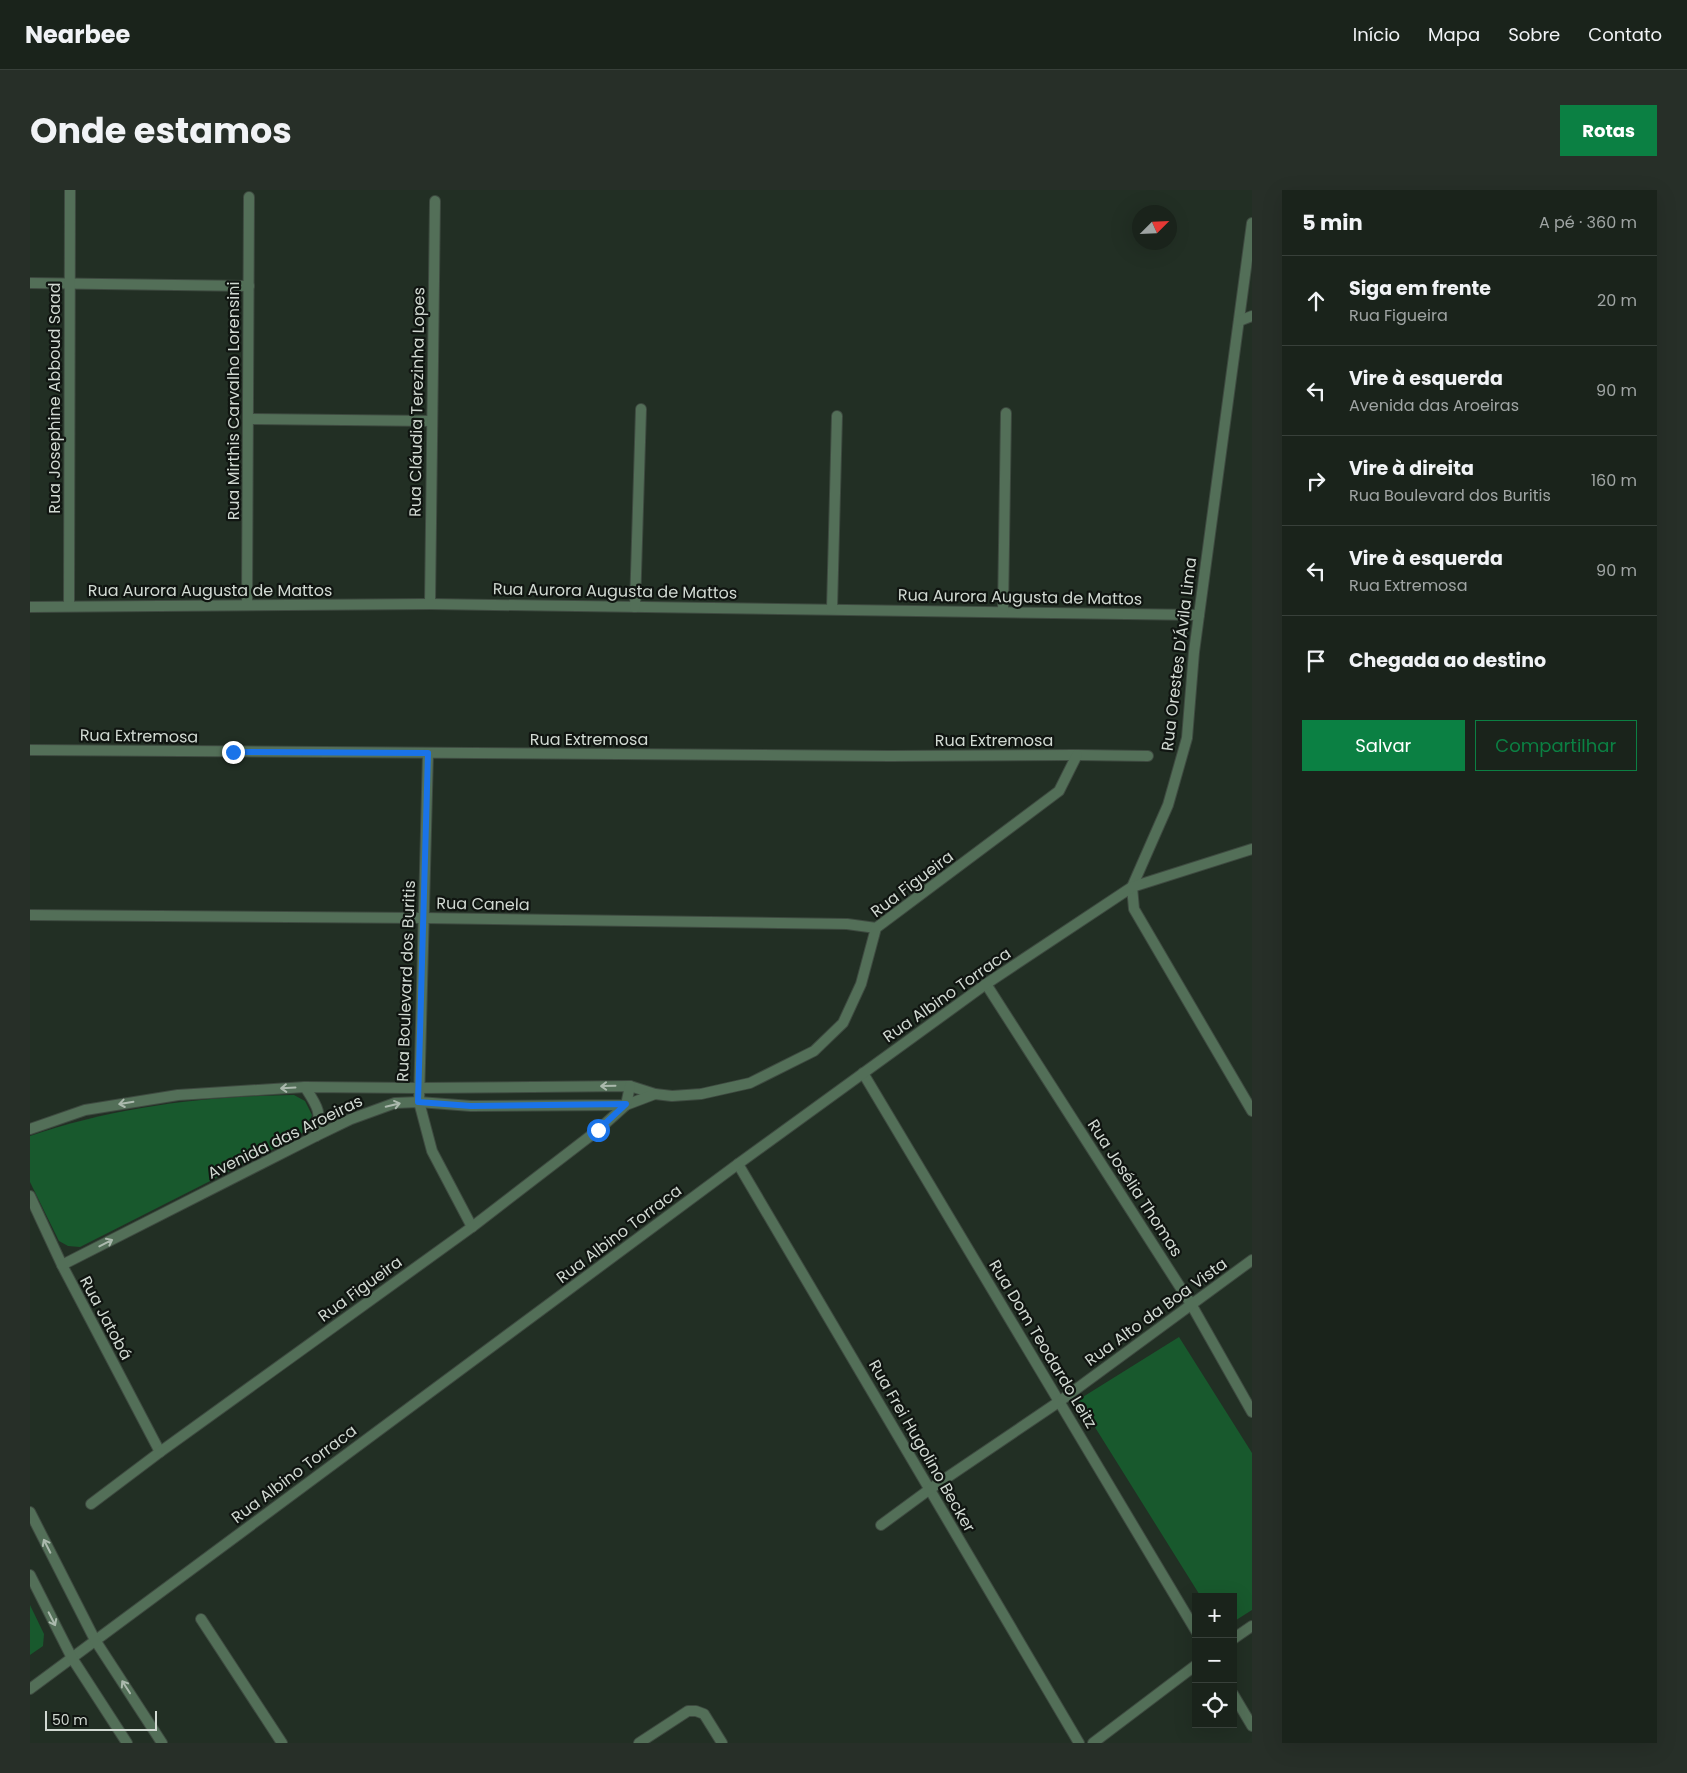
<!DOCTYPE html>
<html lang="pt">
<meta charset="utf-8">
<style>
:root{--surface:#1a231b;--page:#272f28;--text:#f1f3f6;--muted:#9fa4a3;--line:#38403a;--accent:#0b8043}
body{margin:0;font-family:Poppins,sans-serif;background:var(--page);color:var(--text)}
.controls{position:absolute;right:15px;bottom:15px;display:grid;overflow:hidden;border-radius:0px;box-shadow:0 5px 20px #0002}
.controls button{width:45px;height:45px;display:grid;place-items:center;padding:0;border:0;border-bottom:1px solid var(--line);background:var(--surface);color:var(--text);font:25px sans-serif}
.compass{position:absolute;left:1102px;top:15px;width:45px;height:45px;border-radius:50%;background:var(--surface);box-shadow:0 5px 20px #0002;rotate:66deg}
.scale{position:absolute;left:15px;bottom:12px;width:112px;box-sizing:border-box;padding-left:5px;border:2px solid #d1d9d2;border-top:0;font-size:14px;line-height:18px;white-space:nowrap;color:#d1d9d2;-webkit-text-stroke:4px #101511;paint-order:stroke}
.stop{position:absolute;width:15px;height:15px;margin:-11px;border:4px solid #1a73e8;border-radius:50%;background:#fff}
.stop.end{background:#1a73e8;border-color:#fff;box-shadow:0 1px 5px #0008}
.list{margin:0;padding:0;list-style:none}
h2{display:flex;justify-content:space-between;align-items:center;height:65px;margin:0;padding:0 20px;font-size:21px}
h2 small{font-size:16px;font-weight:400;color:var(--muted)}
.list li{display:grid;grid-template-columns:32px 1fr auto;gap:15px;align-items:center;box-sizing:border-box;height:90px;padding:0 20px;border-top:1px solid var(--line)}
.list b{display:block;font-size:19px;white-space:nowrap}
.list p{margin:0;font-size:16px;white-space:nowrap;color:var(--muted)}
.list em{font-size:16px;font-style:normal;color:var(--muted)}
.actions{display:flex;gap:10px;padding:15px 20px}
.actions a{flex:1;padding:11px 0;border:1px solid var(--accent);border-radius:0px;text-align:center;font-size:18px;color:var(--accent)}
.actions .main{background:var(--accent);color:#fff}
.icon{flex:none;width:28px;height:28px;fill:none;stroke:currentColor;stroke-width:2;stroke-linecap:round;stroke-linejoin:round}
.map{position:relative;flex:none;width:1222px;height:1553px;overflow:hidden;border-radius:0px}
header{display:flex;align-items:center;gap:30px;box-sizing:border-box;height:70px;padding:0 25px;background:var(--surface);border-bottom:1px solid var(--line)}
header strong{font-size:24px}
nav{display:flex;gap:28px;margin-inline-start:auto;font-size:18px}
.intro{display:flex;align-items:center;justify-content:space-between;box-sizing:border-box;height:120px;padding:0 30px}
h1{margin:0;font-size:35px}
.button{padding:12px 22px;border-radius:0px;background:var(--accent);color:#fff;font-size:18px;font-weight:700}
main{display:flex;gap:30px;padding:0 30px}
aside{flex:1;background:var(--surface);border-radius:0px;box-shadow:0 5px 20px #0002}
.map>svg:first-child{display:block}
.green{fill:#18592d}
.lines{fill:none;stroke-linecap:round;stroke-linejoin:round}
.minor-casing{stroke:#3e4a40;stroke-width:12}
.tertiary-casing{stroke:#3e4a40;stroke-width:12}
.minor{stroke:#536f58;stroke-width:10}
.tertiary{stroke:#536f58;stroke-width:10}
.oneway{stroke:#abb9ad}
.route{stroke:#1a73e8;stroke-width:6}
.labels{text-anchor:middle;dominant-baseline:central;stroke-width:4.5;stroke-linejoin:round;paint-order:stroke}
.street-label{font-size:16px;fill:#d1d9d2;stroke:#101511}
</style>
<header>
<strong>Nearbee</strong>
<nav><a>Início</a><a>Mapa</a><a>Sobre</a><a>Contato</a></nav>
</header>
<div class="intro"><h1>Onde estamos</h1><a class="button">Rotas</a></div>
<main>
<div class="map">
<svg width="1222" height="1553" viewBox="0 0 1222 1553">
<rect width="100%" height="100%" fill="#222f24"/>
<!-- green -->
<g class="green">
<path d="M264 905 275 911 282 925 278 937 269 946 50 1057 38 1056 29 1051 0 992V946C85 917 175 906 264 905Z"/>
<path d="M1149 1147 1222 1263V1420L1203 1432V1407H1171L1048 1210Z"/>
<path d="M0 1415 14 1444 13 1456 0 1465Z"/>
</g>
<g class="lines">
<defs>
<g id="minor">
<path d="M1222 33 1164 462 1157 548 1138 615 1102 697 1104 719 1222 921"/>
<path d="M0 93 219 96"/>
<path d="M1209 131 1222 126"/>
<path d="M218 229 402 231"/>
<path d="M400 414 405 11"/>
<path d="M39 415 40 0"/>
<path d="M217 415 219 7"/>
<path d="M0 417 400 414 1169 425"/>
<path d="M605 417 611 219"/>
<path d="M802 419 807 226"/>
<path d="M973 421 976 223"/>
<path d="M0 560 860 566 1047 565 1118 566"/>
<path d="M398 563 389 912 402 961 442 1037"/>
<path d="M0 725 393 728 817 734 846 738"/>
<path d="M956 794 1161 1114 1222 1222"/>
<path d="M833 883 1166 1441"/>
<path d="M275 897C288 917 292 922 286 946"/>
<path d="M0 939 55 920 148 905 275 897 388 898 600 896 625 904 642 906 671 904 720 893 784 861 813 833 831 794 846 738 1029 601 1047 565"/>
<path d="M708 974 1049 1553"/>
<path d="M0 1006 32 1075 130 1262"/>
<path d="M32 1075 286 946 321 929 365 913 389 912 441 916 596 915 625 904"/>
<path d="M61 1314 130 1262 442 1037 568 940 596 915 600 896"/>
<path d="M851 1335 900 1299 1030 1211 1222 1070"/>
<path d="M171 1429 252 1553"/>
<path d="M1203 1449 1222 1436"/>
<path d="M0 1499 708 974 956 794 1102 697 1222 659"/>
<path d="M1203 1504 1222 1536"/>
<path d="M609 1553 658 1521H666L674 1524 692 1553"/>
<path d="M1063 1553 1166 1475"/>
</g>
<g id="tertiary">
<path d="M0 1322 65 1450 132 1553"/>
<path d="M0 1385 42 1468 97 1553"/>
</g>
</defs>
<!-- minor casing -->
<use href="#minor" class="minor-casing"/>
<!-- tertiary casing -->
<use href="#tertiary" class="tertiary-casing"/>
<!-- minor -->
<use href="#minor" class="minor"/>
<!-- tertiary -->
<use href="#tertiary" class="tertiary"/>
</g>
<!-- one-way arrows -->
<defs><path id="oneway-shaft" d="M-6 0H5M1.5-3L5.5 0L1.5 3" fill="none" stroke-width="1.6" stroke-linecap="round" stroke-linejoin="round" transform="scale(1.25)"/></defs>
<g class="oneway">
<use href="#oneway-shaft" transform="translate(578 896) rotate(179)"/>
<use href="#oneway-shaft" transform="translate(258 898) rotate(177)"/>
<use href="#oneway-shaft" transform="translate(96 913) rotate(171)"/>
<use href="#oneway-shaft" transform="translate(363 915) rotate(-13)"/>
<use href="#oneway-shaft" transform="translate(76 1053) rotate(-27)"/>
<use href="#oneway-shaft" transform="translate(17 1356) rotate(-117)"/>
<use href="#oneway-shaft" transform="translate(22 1429) rotate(63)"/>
<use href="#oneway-shaft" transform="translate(96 1497) rotate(-123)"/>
</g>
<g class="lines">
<!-- route -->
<path class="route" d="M203 562 398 563 388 912 441 916 596 914 568 940"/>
</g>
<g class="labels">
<!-- street labels -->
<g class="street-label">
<text transform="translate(24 208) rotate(-90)">Rua Josephine Abboud Saad</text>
<text transform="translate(203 211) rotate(-90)">Rua Mirthis Carvalho Lorensini</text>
<text transform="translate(387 212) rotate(-89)">Rua Cláudia Terezinha Lopes</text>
<text x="180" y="400">Rua Aurora Augusta de Mattos</text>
<text transform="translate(585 401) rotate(1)">Rua Aurora Augusta de Mattos</text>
<text transform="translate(990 407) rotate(1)">Rua Aurora Augusta de Mattos</text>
<text transform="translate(1149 464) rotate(-83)">Rua Orestes D'Ávila Lima</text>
<text transform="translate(109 546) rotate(1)">Rua Extremosa</text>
<text x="559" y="549">Rua Extremosa</text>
<text x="964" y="550">Rua Extremosa</text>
<text transform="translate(882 694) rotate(-37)">Rua Figueira</text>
<text transform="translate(453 714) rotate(1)">Rua Canela</text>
<text transform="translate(376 791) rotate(-88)">Rua Boulevard dos Buritis</text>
<text transform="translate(917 805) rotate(-35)">Rua Albino Torraca</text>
<text transform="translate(255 947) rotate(-26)">Avenida das Aroeiras</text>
<text transform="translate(1105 998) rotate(57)">Rua Josélia Thomas</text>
<text transform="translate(589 1044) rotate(-37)">Rua Albino Torraca</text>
<text transform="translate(330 1099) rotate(-36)">Rua Figueira</text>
<text transform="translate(1126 1122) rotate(-36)">Rua Alto da Boa Vista</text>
<text transform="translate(76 1128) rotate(62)">Rua Jatobá</text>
<text transform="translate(1013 1154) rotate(59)">Rua Dom Teodardo Leitz</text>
<text transform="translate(892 1256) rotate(60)">Rua Frei Hugolino Becker</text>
<text transform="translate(264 1284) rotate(-37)">Rua Albino Torraca</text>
</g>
</g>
</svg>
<div class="controls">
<button>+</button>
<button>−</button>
<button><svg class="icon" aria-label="locate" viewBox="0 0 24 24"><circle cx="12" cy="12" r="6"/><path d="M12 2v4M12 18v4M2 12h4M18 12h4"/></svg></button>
</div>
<svg class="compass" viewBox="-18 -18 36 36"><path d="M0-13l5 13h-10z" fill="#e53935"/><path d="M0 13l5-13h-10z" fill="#9fa4a3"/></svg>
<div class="scale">50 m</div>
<div class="stop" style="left:568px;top:940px"></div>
<div class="stop end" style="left:203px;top:562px"></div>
</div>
<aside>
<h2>5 min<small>A pé · 360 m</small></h2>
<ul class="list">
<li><svg class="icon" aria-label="ahead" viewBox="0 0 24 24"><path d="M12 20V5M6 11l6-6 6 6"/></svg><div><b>Siga em frente</b><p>Rua Figueira</p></div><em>20 m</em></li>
<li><svg class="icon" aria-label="left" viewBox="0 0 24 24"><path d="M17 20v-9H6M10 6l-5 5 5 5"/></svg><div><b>Vire à esquerda</b><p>Avenida das Aroeiras</p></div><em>90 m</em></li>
<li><svg class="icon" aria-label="right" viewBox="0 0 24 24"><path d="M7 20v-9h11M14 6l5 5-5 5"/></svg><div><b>Vire à direita</b><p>Rua Boulevard dos Buritis</p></div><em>160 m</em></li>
<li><svg class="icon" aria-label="left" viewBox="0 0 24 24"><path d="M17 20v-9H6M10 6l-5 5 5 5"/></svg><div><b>Vire à esquerda</b><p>Rua Extremosa</p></div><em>90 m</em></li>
<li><svg class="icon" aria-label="arrive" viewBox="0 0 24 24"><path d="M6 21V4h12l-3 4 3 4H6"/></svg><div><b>Chegada ao destino</b></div></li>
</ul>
<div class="actions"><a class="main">Salvar</a><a>Compartilhar</a></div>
</aside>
</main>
